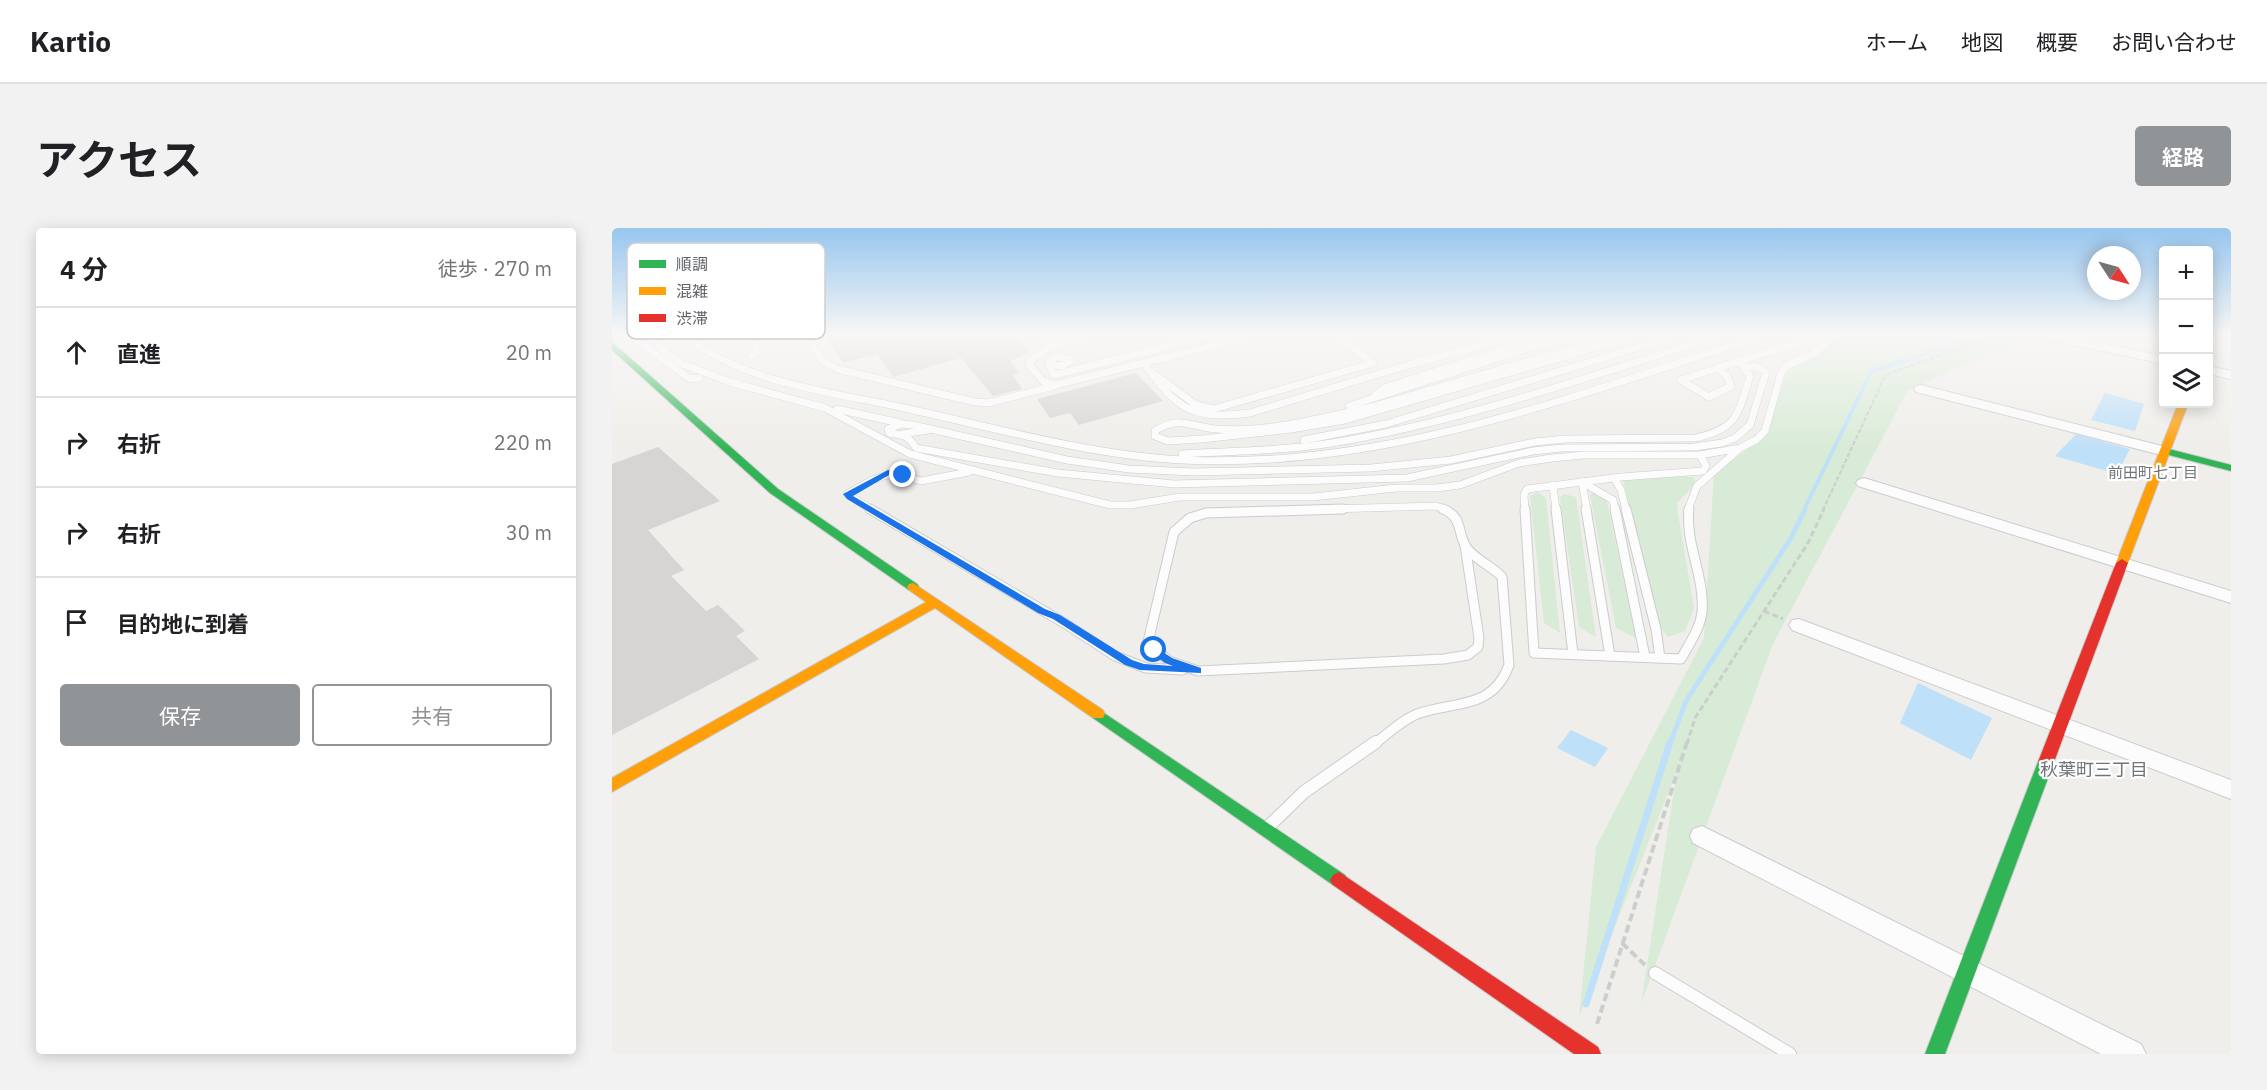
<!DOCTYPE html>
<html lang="ja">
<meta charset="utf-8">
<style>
:root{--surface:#fff;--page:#f2f2f2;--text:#202124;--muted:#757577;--line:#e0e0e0;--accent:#919496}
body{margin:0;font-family:"IBM Plex Sans","Noto Sans JP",sans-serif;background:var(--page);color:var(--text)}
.controls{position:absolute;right:18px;top:18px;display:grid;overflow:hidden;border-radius:6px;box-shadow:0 3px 15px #0003}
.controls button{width:54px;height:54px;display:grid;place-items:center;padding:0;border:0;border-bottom:2px solid var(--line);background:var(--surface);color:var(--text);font:30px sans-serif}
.compass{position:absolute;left:1475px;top:18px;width:54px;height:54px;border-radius:50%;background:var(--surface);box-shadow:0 3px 15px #0003;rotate:126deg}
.stop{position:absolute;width:18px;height:18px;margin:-14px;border:4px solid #1a73e8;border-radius:50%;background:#fff}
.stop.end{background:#1a73e8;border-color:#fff;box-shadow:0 2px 6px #0008}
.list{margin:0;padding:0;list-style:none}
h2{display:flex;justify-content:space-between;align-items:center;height:78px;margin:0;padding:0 24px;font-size:26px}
h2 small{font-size:20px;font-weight:400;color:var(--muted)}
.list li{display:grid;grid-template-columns:39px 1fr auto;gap:18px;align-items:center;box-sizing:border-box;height:90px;padding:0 24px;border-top:2px solid var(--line)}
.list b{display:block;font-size:22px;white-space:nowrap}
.list em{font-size:20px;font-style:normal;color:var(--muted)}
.actions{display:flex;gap:12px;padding:18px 24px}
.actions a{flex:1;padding:14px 0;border:2px solid var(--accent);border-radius:6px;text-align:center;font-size:21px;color:var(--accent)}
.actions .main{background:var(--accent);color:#fff}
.icon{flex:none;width:33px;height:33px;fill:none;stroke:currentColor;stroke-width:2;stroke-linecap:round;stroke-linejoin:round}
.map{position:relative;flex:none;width:1619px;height:826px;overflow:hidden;border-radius:6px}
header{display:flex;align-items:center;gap:36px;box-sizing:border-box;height:84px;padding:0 30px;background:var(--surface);border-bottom:2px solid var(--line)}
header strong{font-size:28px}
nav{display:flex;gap:33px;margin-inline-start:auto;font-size:21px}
.intro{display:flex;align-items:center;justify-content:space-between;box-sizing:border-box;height:144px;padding:0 36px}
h1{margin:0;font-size:42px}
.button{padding:15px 27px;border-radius:6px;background:var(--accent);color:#fff;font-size:21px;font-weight:700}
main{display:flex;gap:36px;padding:0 36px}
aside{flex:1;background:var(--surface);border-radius:6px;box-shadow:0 3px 15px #0003}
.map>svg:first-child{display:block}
.green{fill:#d8ebd6}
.water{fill:#bfe0f9}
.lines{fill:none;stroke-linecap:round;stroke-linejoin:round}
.stream-far2{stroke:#bfe0f9;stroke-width:4}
.stream-far1{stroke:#bfe0f9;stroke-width:5}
.stream{stroke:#bfe0f9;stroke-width:7}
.building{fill:#d6d5d3}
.lane-far2-casing{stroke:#cbcccc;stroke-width:8}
.lane-far1-casing{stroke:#cbcccc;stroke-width:11}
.lane-casing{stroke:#cbcccc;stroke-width:14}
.street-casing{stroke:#cbcccc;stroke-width:2}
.fast-casing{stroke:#cacacb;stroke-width:2}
.slow-casing{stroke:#cacacb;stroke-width:2}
.jam-casing{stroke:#cacacb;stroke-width:2}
.path-far2{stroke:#cacfcc;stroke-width:2;stroke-dasharray:4.5 2;stroke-linecap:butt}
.path-far1{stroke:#cacfcc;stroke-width:3;stroke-dasharray:6 3;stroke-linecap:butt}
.path{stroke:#cacfcc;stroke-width:4;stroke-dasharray:8 4;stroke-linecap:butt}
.lane-far2{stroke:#fdfcfc;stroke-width:7}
.lane-far1{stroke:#fdfcfc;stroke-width:9}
.lane{stroke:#fdfcfc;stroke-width:12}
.street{fill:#fdfcfc;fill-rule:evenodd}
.fast{fill:#30b455;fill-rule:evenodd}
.slow{fill:#ff9f0a;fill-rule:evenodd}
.jam{fill:#e5322d;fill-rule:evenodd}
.route{fill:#1a73e8}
.labels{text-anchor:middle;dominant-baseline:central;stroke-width:4.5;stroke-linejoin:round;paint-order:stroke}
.far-neighbourhood-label{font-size:15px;fill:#70757a;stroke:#fff}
.neighbourhood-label{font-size:18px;fill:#70757a;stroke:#fff}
.key{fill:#fff;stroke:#cfd0d2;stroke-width:1.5}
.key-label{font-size:16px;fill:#5f6368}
</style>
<header>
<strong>Kartio</strong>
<nav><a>ホーム</a><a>地図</a><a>概要</a><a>お問い合わせ</a></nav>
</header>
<div class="intro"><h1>アクセス</h1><a class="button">経路</a></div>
<main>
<aside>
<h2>4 分<small>徒歩 · 270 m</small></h2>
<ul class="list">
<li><svg class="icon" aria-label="ahead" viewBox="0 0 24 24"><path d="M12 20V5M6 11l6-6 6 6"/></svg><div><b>直進</b></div><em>20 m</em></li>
<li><svg class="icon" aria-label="right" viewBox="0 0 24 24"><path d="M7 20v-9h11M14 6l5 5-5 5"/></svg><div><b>右折</b></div><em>220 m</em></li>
<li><svg class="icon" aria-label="right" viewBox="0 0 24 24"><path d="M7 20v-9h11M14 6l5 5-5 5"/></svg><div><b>右折</b></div><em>30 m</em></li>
<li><svg class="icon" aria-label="arrive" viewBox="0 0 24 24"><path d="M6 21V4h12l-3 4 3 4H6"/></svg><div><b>目的地に到着</b></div></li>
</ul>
<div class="actions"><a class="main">保存</a><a>共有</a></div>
</aside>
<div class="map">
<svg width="1619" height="826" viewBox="0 0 1619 826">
<rect width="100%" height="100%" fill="#efeeea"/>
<!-- green -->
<g class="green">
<path d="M1228 107H1407L1411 111 1296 162 1161 416 1029 776 1065 543 967 789 984 619 1092 410 1102 245 1153 209 1175 144Z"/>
<path d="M1074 248 1082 250 1084 255 1065 275 1066 286 1082 380 1073 403 1056 409 1046 397 1011 252Z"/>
<path d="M925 264 934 270 948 405 932 395 918 268Z"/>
<path d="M981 264 994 270 1024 410 1004 400 978 267Z"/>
<path d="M952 266 964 269 984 409 967 399 948 269Z"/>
</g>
<!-- water -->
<g class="water">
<path d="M1493 165 1532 176 1523 203 1479 192Z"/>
<path d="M1464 206 1518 221 1505 246 1443 228Z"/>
<path d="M1306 455 1380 490 1359 532 1288 495Z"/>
<path d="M959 502 996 520 983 539 945 520Z"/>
</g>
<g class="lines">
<!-- stream-far2 -->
<path class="stream-far2" d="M1192 282 1259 144 1368 107"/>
<!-- stream-far1 -->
<path class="stream-far1" d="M1058 516 1074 473 1179 310 1193 281"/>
<!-- stream -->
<path class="stream" d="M974 776 1058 514"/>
</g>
<!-- building -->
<g class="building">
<path d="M214 107H401L417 125 398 133 408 145 401 147 410 161 381 168 349 130 281 149 265 126 231 135Z"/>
<path d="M524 145 551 173 467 197 458 185 438 190 425 171Z"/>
<path d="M46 219 108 273 36 302 72 342 59 348 94 383 106 377 133 403 124 408 147 431 0 507V236Z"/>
</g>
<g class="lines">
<defs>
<g id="lane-far2">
<path d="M18 107 78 151 87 150"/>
<path d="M40 107 51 122 68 135 118 154 213 180 298 226 498 277H518L568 269H701L784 260H825L848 257 907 235 940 230 972 227H1088L1128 220 1144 212 1153 203 1169 145 1174 138 1201 126 1224 107"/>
<path d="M75 107V110C138 157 222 164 297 181 387 201 478 227 571 232 773 242 964 167 1153 107"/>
<path d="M139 107 146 123 140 128"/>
<path d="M195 107 209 132 225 141 363 174 377 175 442 158"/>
<path d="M427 107 439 118 421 131 417 137 432 154 443 157 644 107"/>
<path d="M1007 107 759 179C709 190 656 205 604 201 578 199 568 187 543 203V208L556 213 590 211 679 201 733 192 1027 107"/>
<path d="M439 118 487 107"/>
<path d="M446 129 459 132 450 138 436 136 439 131Z"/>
<path d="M532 135C565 182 580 192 638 185L803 135 909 107"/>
<path d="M437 137 442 147 601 107"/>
<path d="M1144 138 1154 144 1138 197 1123 210 1110 215 1082 219 949 220 921 223 795 250 562 256 446 245 304 220C296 207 291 207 277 205L276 201 290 196 301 197 455 232 517 241 581 244 759 240 839 232 923 214 954 211 1083 210C1126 201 1126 186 1138 148L1132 140Z"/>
<path d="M1135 139 1124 134 1213 107"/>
<path d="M544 147 584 177 602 181 761 135 725 107"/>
<path d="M1069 152 1097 169 1119 158 1115 148 1106 140"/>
<path d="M1069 152 1124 134"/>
<path d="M763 167 772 160 915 114 928 112"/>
<path d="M737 178 936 114 989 108"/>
<path d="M225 181 288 195"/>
<path d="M290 206 316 202"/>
<path d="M692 212 774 196 1067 107"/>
<path d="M570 226C620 223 670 223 720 215 853 193 981 147 1110 107"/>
<path d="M1002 250 1009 262 1014 282"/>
<path d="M970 254 1001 272 1003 282"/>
<path d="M970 254 975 282"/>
<path d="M941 257 944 282"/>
<path d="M260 282 235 266 260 252 281 245 309 253 357 244"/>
<path d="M682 282 824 278 835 282"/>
<path d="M913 282 912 267 915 261 1009 249 1091 243 1094 238 1088 227"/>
<path d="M1076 282 1085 258 1126 222"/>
</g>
<g id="lane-far1">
<path d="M258 281 454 396 503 428 534 440 571 442"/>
<path d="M731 281 594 285 578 290 562 304 536 414 557 433 586 443 832 431 856 427 866 419 867 410 853 317"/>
<path d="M913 281 922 425 1069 431C1077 416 1088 401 1090 384 1093 349 1073 316 1077 281"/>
<path d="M944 281 961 426"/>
<path d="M974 281 998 428"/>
<path d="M1003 281 1033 429"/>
<path d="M1014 281 1044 401 1048 430"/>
<path d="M762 516C776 506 792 490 808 485 845 473 881 481 897 437L890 349C879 337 863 332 854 319 845 304 851 289 831 281"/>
</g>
<g id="lane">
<path d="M657 598 692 564 764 514"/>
<path d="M1043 745 1178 826"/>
</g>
<g id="street">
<path d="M1427 107H1449L1552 128V136L1433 111Z"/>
<path d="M1596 138 1619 143V151L1596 146Z"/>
<path d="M1309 157 1558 220 1561 223 1553 228 1304 164 1302 161 1304 158Z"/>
<path d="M1252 250 1619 363V375L1246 258 1244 255 1246 252Z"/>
<path d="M1187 391 1619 552V571L1180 402 1177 397 1180 392Z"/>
<path d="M1090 598 1529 816 1534 826H1489L1081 615 1078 608 1081 601Z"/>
</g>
<g id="fast">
<path d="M1596 107H1602L1596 111Z"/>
<path d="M0 114 166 261 305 356 307 359 305 362H297L158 265 0 122Z"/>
<path d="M1553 220 1619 237V243L1549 225V221Z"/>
<path d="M486 481 733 647 736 652 733 657 727 660 721 657 481 490 479 486 481 482Z"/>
<path d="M1434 528 1439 530 1442 534 1333 826H1313L1426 534 1429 530Z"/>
</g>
<g id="slow">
<path d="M1566 176H1576L1516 335 1514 338H1506L1504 335Z"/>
<path d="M301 355 491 482 493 486 491 490H481L323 380 0 564V550L314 374 297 362 295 359 297 356Z"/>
</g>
<g id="jam">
<path d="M1510 331 1516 335 1442 534 1439 538 1434 540 1429 538 1426 534 1504 335Z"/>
<path d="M727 644 986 819 989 826H962L721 657 718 652 721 647Z"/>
</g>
</defs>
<!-- lane-far2 casing -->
<use href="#lane-far2" class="lane-far2-casing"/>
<!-- lane-far1 casing -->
<use href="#lane-far1" class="lane-far1-casing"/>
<!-- lane casing -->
<use href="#lane" class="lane-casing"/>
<!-- street casing -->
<use href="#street" class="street-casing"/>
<!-- fast casing -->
<use href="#fast" class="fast-casing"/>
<!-- slow casing -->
<use href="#slow" class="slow-casing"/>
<!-- jam casing -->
<use href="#jam" class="jam-casing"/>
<!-- path-far2 -->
<path class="path-far2" d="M1211 282 1272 150 1278 145 1385 107"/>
<!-- path-far1 -->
<g class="path-far1">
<path d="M1152 383 1171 391"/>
<path d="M1075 516 1083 490 1196 315 1212 281"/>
</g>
<!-- path -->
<g class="path">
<path d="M1010 715 1033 737"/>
<path d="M985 796 1075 514"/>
</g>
<!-- lane-far2 -->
<use href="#lane-far2" class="lane-far2"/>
<!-- lane-far1 -->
<use href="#lane-far1" class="lane-far1"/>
<!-- lane -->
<use href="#lane" class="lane"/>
<!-- street -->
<use href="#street" class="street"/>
<!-- fast -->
<use href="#fast" class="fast"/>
<!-- slow -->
<use href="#slow" class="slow"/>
<!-- jam -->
<use href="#jam" class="jam"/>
</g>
<!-- sky -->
<linearGradient id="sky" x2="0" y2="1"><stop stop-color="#97c6ef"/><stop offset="0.48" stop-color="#f8f7f6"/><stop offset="1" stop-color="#f8f7f6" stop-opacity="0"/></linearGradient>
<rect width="1619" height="222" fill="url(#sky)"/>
<!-- route -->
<path class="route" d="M276 242 295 247 291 249 277 247 241 268 433 381 448 387 520 432 532 436 561 438 553 435 539 424 537 422 542 418 560 430 589 440V445L528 442 513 437 441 391 426 385 235 271 231 266Z"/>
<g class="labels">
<!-- far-neighbourhood labels -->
<g class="far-neighbourhood-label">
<text x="1541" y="244">前田町七丁目</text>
</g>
<!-- neighbourhood labels -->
<g class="neighbourhood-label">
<text x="1482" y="541">秋葉町三丁目</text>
</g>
</g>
<!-- legend -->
<rect x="15" y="15" width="198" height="96" rx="9" class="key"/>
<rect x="27" y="32" width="27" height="8" fill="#30b455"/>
<rect x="27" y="59" width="27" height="8" fill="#ff9f0a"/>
<rect x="27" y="86" width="27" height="8" fill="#e5322d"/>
<g class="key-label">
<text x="64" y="42">順調</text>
<text x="64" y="69">混雑</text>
<text x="64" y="96">渋滞</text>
</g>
</svg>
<div class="controls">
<button>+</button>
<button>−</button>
<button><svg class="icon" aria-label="layers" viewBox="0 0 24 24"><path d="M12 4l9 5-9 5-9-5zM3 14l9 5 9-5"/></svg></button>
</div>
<svg class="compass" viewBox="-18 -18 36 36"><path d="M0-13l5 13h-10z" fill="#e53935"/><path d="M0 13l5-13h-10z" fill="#757577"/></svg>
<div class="stop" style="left:542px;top:422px"></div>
<div class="stop end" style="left:291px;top:247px"></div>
</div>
</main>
